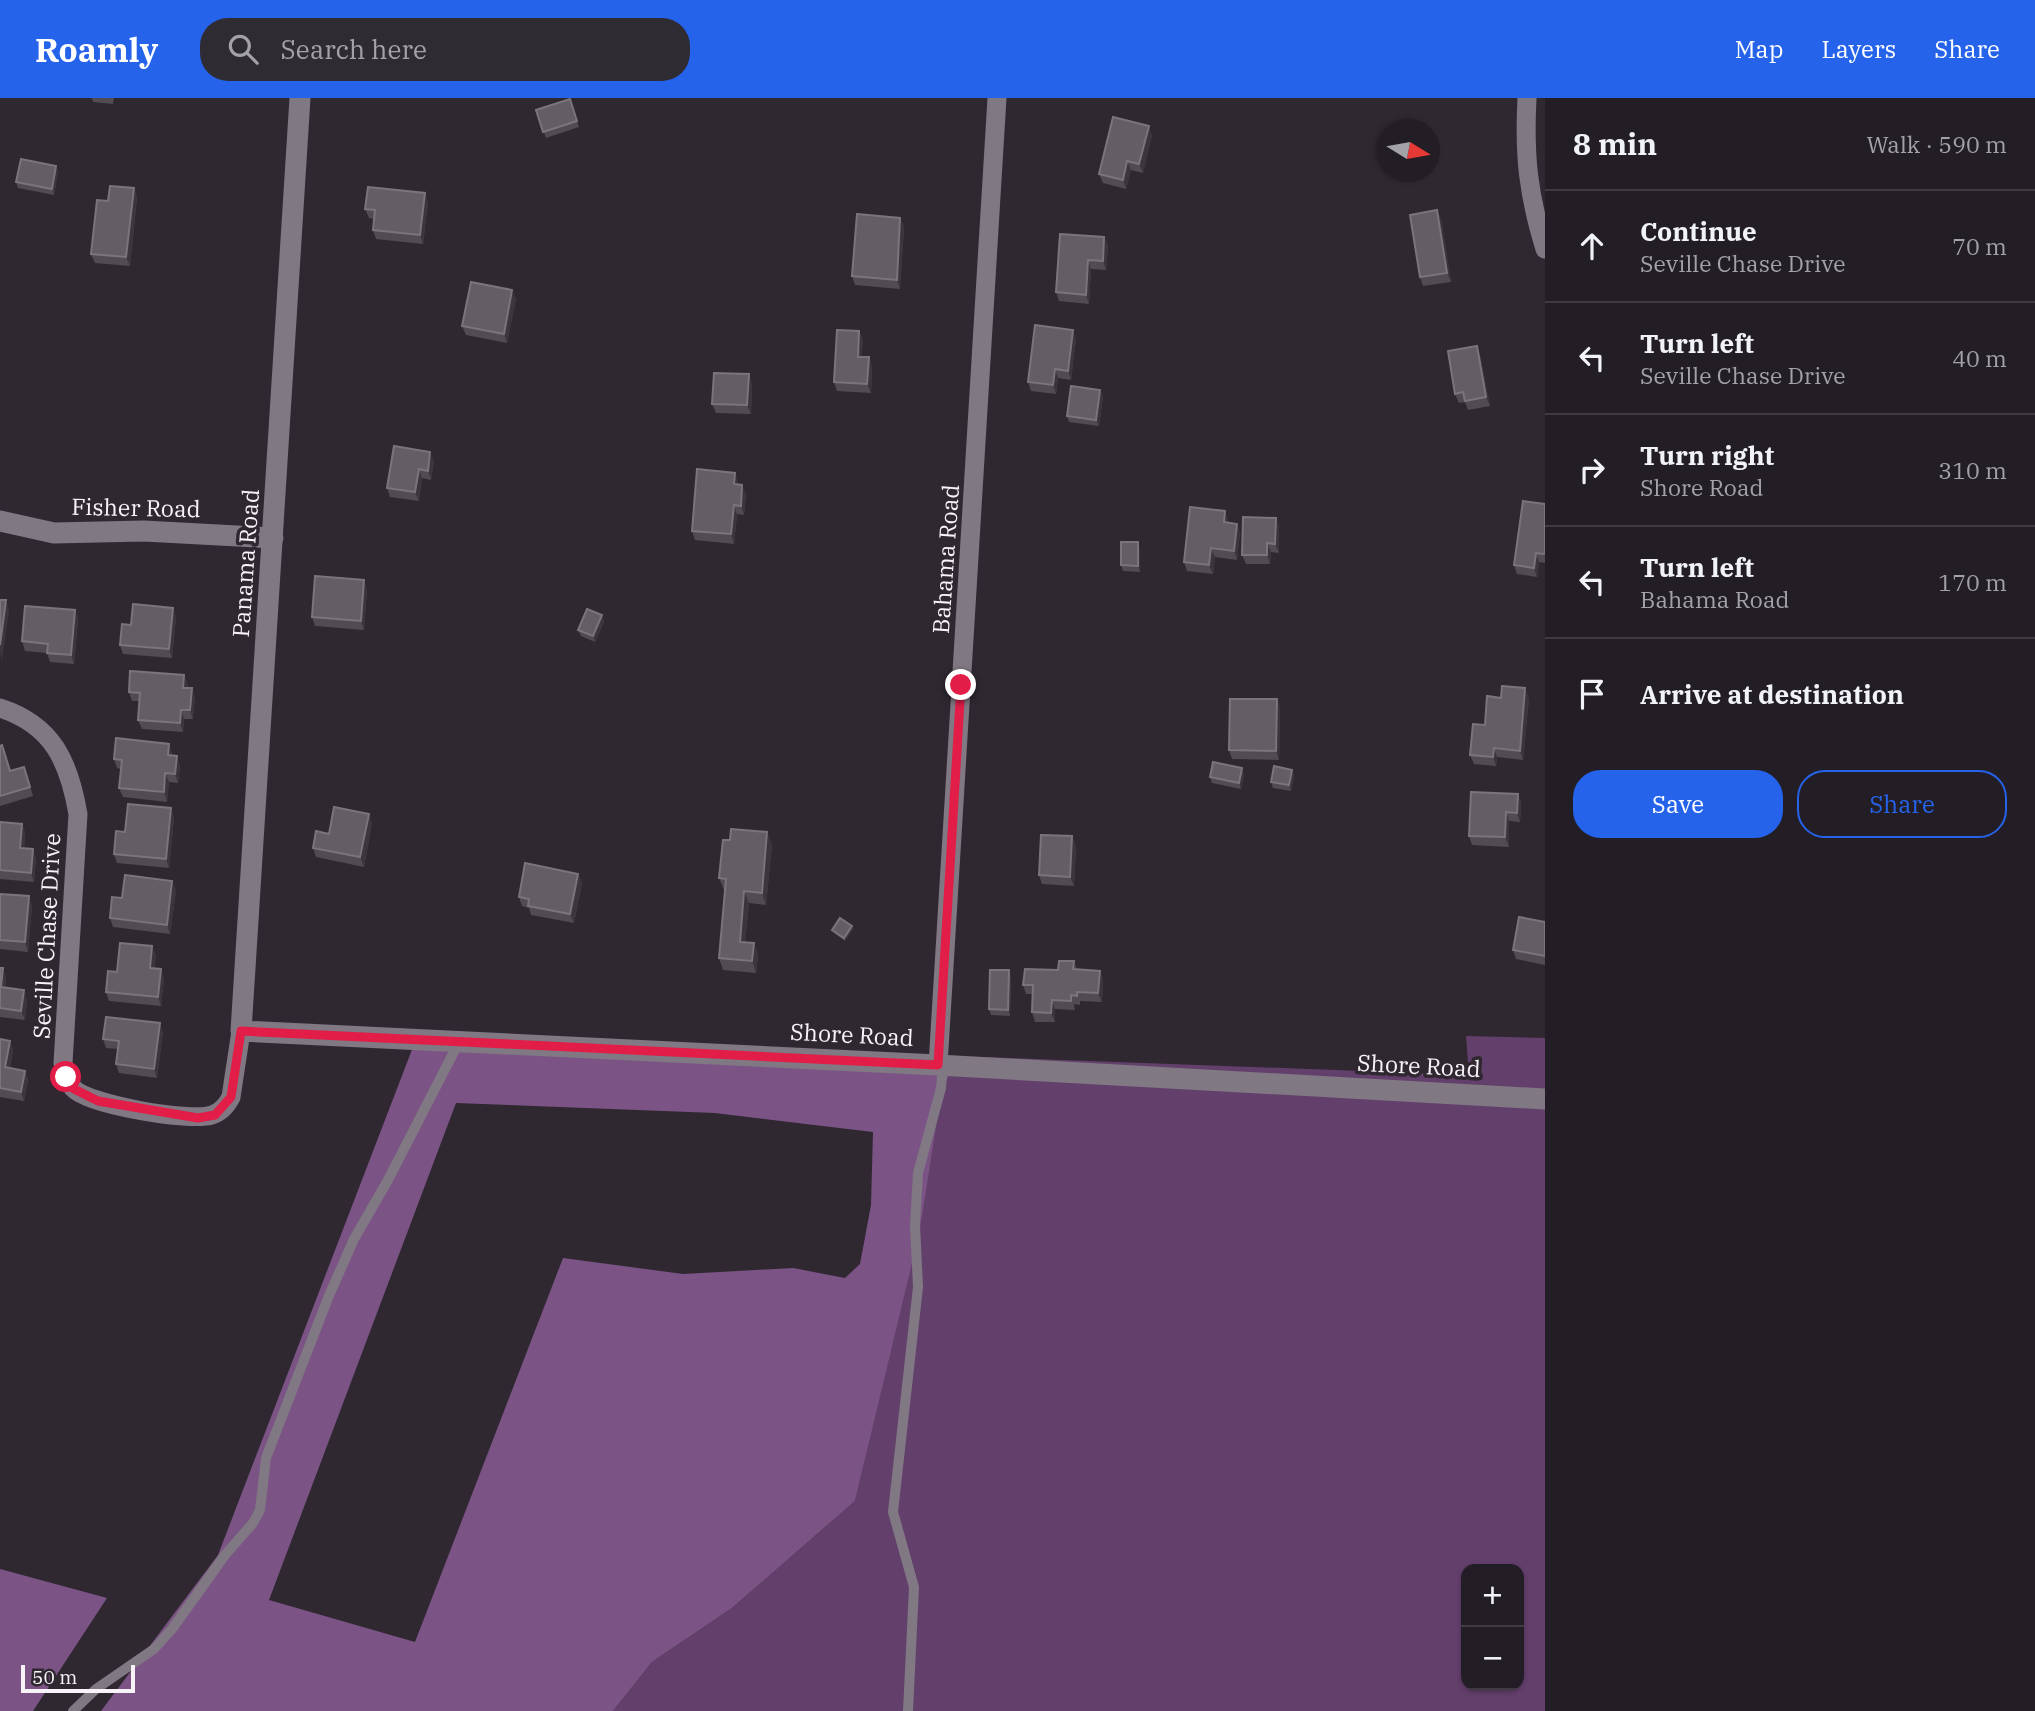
<!DOCTYPE html>
<meta charset="utf-8">
<style>
:root{--surface:#231e25;--page:#2f2b32;--text:#f1f3f6;--muted:#a3a2a7;--line:#403c42;--accent:#2563eb}
body{margin:0;font-family:"IBM Plex Serif",serif;background:var(--page);color:var(--text)}
.controls{position:absolute;right:21px;bottom:21px;display:grid;overflow:hidden;border-radius:14px;box-shadow:0 2px 5px #0004}
.controls button{width:63px;height:63px;display:grid;place-items:center;padding:0;border:0;border-bottom:2px solid var(--line);background:var(--surface);color:var(--text);font:35px sans-serif}
.compass{position:absolute;left:1377px;top:21px;width:63px;height:63px;border-radius:50%;background:var(--surface);box-shadow:0 2px 5px #0004;rotate:101deg}
.scale{position:absolute;left:21px;bottom:18px;width:114px;box-sizing:border-box;padding-left:7px;border:4px solid #f7f3f9;border-top:0;font-size:19px;line-height:24px;white-space:nowrap;color:#f7f3f9;-webkit-text-stroke:5px #2f2831;paint-order:stroke}
.stop{position:absolute;width:21px;height:21px;margin:-16px;border:5px solid #e11d48;border-radius:50%;background:#fff}
.stop.end{background:#e11d48;border-color:#fff;box-shadow:0 2px 7px #0008}
.list{margin:0;padding:0;list-style:none}
h2{display:flex;justify-content:space-between;align-items:center;height:91px;margin:0;padding:0 28px;font-size:30px}
h2 small{font-size:23px;font-weight:400;color:var(--muted)}
.list li{display:grid;grid-template-columns:46px 1fr auto;gap:21px;align-items:center;box-sizing:border-box;height:112px;padding:0 28px;border-top:2px solid var(--line)}
.list b{display:block;font-size:26px;white-space:nowrap}
.list p{margin:0;font-size:23px;white-space:nowrap;color:var(--muted)}
.list em{font-size:23px;font-style:normal;color:var(--muted)}
.actions{display:flex;gap:14px;padding:21px 28px}
.actions a{flex:1;padding:16px 0;border:2px solid var(--accent);border-radius:28px;text-align:center;font-size:24px;color:var(--accent)}
.actions .main{background:var(--accent);color:#fff}
.icon{flex:none;width:38px;height:38px;fill:none;stroke:currentColor;stroke-width:2;stroke-linecap:round;stroke-linejoin:round}
.map{position:relative;flex:none;width:1545px;height:1613px;overflow:hidden}
header{display:flex;align-items:center;gap:42px;box-sizing:border-box;height:98px;padding:0 35px;background:var(--accent);color:#fff}
header strong{font-size:33px}
nav{display:flex;gap:38px;margin-inline-start:auto;font-size:24px}
.search{width:490px;height:63px;background:var(--page);display:flex;align-items:center;gap:18px;box-sizing:border-box;padding:0 24px;border-radius:28px;color:var(--muted);font-size:26px}
main{display:flex}
aside{flex:1;background:var(--surface)}
.map>svg:first-child{display:block}
.green{fill:#633f6c;fill-rule:evenodd}
.forest{fill:#7b5485;fill-rule:evenodd}
.lines{fill:none;stroke-linecap:round;stroke-linejoin:round}
.service{stroke:#807883;stroke-width:10}
.minor{stroke:#807883;stroke-width:19}
.tertiary{stroke:#807883;stroke-width:21}
.wall{fill:#514b53}
.shaded-wall{fill:#3c353e}
.building{fill:#635d65;stroke:#7a747c;stroke-width:2}
.route{stroke:#e11d48;stroke-width:9}
.labels{text-anchor:middle;dominant-baseline:central;stroke-width:7;stroke-linejoin:round;paint-order:stroke}
.street-label{font-size:23px;fill:#f7f3f9;stroke:#2f2831}
</style>
<header>
<strong>Roamly</strong>
<div class="search"><svg class="icon" aria-label="search" viewBox="0 0 24 24"><circle cx="10" cy="10" r="6"/><path d="M15 15l6 6"/></svg>Search here</div>
<nav><a>Map</a><a>Layers</a><a>Share</a></nav>
</header>
<main>
<div class="map">
<svg width="1545" height="1613" viewBox="0 0 1545 1613">
<rect width="100%" height="100%" fill="#2f2831"/>
<!-- green -->
<g class="green">
<path d="M1466 938 1545 940V993L957 958 1469 977Z"/>
<path d="M950 975 1545 1009V1613H613L652 1564 732 1510 855 1403 918 1136 941 998ZM1466 1471H1519V1587H1466Z"/>
</g>
<!-- forest -->
<g class="forest">
<path d="M413 949 950 975 941 998 919 1136 855 1403 732 1510 652 1564 613 1613H101L218 1457ZM456 1005 715 1015 873 1034 871 1107 860 1166 845 1180 793 1170 683 1176 563 1160 415 1544 269 1502Z"/>
<path d="M0 1471 107 1500 33 1613H0Z"/>
</g>
<g class="lines">
<!-- service -->
<g class="service">
<path d="M73 1613 96 1591 154 1551 172 1531 225 1457 253 1425 260 1412 266 1360 328 1200 354 1141 388 1082 459 944"/>
<path d="M908 1613 914 1489 893 1414 918 1189 915 1127 918 1075 941 990 943 967"/>
</g>
<!-- minor -->
<g class="minor">
<path d="M1527 0C1524 57 1528 96 1545 151"/>
<path d="M0 610C53 627 69 664 78 716L63 965C65 974 67 982 73 990 88 1007 190 1024 212 1017 221 1014 227 1007 231 999L241 933"/>
<path d="M938 967 997 0"/>
</g>
<!-- tertiary -->
<g class="tertiary">
<path d="M300 0 241 933 938 967 1545 1001"/>
<path d="M0 423 54 435 144 433 273 440"/>
</g>
</g>
<!-- wall -->
<g class="wall">
<path d="M92 0H114L113 6 93 4Z"/>
<path d="M570 1 579 29 546 40 536 12Z"/>
<path d="M1152 37 1143 75 1131 72 1126 91 1103 85 1099 76Z"/>
<path d="M56 68 58 74 54 97 18 90 16 84Z"/>
<path d="M134 90 137 99 130 168 95 165 91 156 108 103Z"/>
<path d="M425 95 428 105 423 146 376 141 373 132 374 121 369 120 365 111Z"/>
<path d="M900 120 904 129 900 191 855 187 852 178Z"/>
<path d="M1441 121 1451 184 1423 188 1420 179Z"/>
<path d="M1104 139 1108 148 1106 172 1091 171 1089 206 1059 203 1056 194Z"/>
<path d="M516 201 507 245 466 237 462 228Z"/>
<path d="M859 233 863 242 861 259 872 268 871 295 837 293 834 284Z"/>
<path d="M1076 241 1071 282 1058 280 1056 296 1031 293 1028 284Z"/>
<path d="M1480 257 1490 308 1468 312 1465 304 1459 305 1455 296Z"/>
<path d="M752 286 751 316 716 315 712 306Z"/>
<path d="M1100 292 1103 298 1099 328 1069 324 1067 318Z"/>
<path d="M434 363 431 382 422 380 419 403 390 399 387 390Z"/>
<path d="M735 375 738 387 746 396 744 417 737 416 734 446 695 442 692 433Z"/>
<path d="M1545 406V465L1539 464 1537 479 1517 476 1514 467Z"/>
<path d="M1276 420 1279 429V455L1271 454 1270 466H1246L1242 457Z"/>
<path d="M1228 422V425L1237 426 1240 435 1237 462 1215 459 1213 476 1187 473 1184 464Z"/>
<path d="M1140 451V474L1123 473 1121 467Z"/>
<path d="M367 491 364 532 315 528 312 519Z"/>
<path d="M75 512 78 521 74 566 50 564 47 555 25 553 22 543Z"/>
<path d="M602 517 604 524 595 544 581 538 578 532Z"/>
<path d="M176 519 172 560 123 556 120 547Z"/>
<path d="M188 586 187 590 195 599 193 621H184L183 634 142 631 138 622 140 603H132L129 594Z"/>
<path d="M1501 600H1529L1523 662 1497 659 1496 668 1474 666 1470 657 1485 627Z"/>
<path d="M1277 601 1280 610 1279 662 1232 661 1229 652Z"/>
<path d="M0 648 5 656 10 673 24 669 33 698 0 708Z"/>
<path d="M172 655V657L180 667 178 685 169 684 167 704 123 699 119 690 121 671 117 670 114 661Z"/>
<path d="M1242 670 1244 676 1241 691 1212 685 1210 679Z"/>
<path d="M1292 672 1294 678 1291 693 1273 690 1271 684Z"/>
<path d="M1518 696 1521 705 1520 724 1509 723V749L1472 747 1469 738Z"/>
<path d="M174 719 169 770 117 765 114 756 125 734Z"/>
<path d="M0 724 22 726 25 735 24 750 36 760 34 784 0 781Z"/>
<path d="M372 725 364 769 316 759 313 750 329 736Z"/>
<path d="M772 746 766 807 749 805 745 844 754 845 758 857 756 875 723 872 719 860 725 792H724L719 780Z"/>
<path d="M1076 747 1074 788 1042 786 1039 777Z"/>
<path d="M578 776 582 785 574 825 531 817 529 810 522 808 519 799Z"/>
<path d="M176 792 170 836 113 829 110 820 122 800Z"/>
<path d="M0 796 32 807 28 854 0 851Z"/>
<path d="M1545 824V867L1516 861 1513 852Z"/>
<path d="M852 828 853 831 845 843 834 835 832 832Z"/>
<path d="M156 857 154 870 164 880 161 908 109 903 106 894 117 874Z"/>
<path d="M1074 863 1077 872 1100 873 1103 882 1102 904 1080 903V907L1074 906 1075 912 1055 911V924H1035L1032 914 1033 896H1026L1023 887 1058 872Z"/>
<path d="M0 870 6 879 5 890 27 901 25 922 0 919Z"/>
<path d="M1009 872 1011 879 1010 918 991 917 989 911Z"/>
<path d="M163 934 157 980 119 975 116 966 118 951 106 950 103 941Z"/>
<path d="M0 941 10 943 13 952 10 970 25 973 28 982 24 1003 0 999Z"/>
</g>
<!-- shaded-wall -->
<g class="shaded-wall">
<path d="M1149 28 1152 37 1143 75 1139 66Z"/>
<path d="M1127 63 1131 72 1126 91 1123 82Z"/>
<path d="M56 68 58 74 54 97 52 91Z"/>
<path d="M134 90 137 99 130 168 126 159Z"/>
<path d="M425 95 428 105 423 146 420 137Z"/>
<path d="M1437 112 1441 121 1451 184 1447 175Z"/>
<path d="M900 120 904 129 900 191 897 182Z"/>
<path d="M1104 139 1108 148 1106 172 1103 163Z"/>
<path d="M1088 162 1091 171 1089 206 1086 197Z"/>
<path d="M512 192 516 201 507 245 504 236Z"/>
<path d="M1073 232 1076 241 1071 282 1068 273Z"/>
<path d="M859 233 863 242 861 268 858 259Z"/>
<path d="M1477 248 1480 257 1490 308 1486 299Z"/>
<path d="M869 259 872 268 871 295 867 286Z"/>
<path d="M1055 271 1058 280 1056 296 1053 287Z"/>
<path d="M749 276 752 286 751 316 747 307Z"/>
<path d="M1100 292 1103 298 1099 328 1096 322Z"/>
<path d="M430 354 434 363 431 382 428 373Z"/>
<path d="M419 371 422 380 419 403 415 394Z"/>
<path d="M735 375 738 384 737 395 734 386Z"/>
<path d="M742 387 746 396 744 417 741 408Z"/>
<path d="M734 407 737 416 734 446 731 436Z"/>
<path d="M1225 413 1228 422 1227 433 1224 424Z"/>
<path d="M1276 420 1279 429V455L1275 446Z"/>
<path d="M1237 426 1240 435 1237 462 1234 453Z"/>
<path d="M1138 444 1140 451V474L1138 468Z"/>
<path d="M1267 445 1271 454 1270 466 1267 457Z"/>
<path d="M1211 450 1215 459 1213 476 1209 467Z"/>
<path d="M1536 455 1539 464 1537 479 1534 470Z"/>
<path d="M364 482 367 491 364 532 361 523Z"/>
<path d="M6 502 9 512 2 563 0 556V547Z"/>
<path d="M173 510 176 519 172 560 169 551Z"/>
<path d="M75 512 78 521 74 566 71 557Z"/>
<path d="M602 517 604 524 595 544 593 538Z"/>
<path d="M184 577 188 586 187 599 183 590Z"/>
<path d="M192 590 195 599 193 621 190 612Z"/>
<path d="M1525 590 1529 600 1523 662 1520 653Z"/>
<path d="M1277 601 1280 610 1279 662 1276 653Z"/>
<path d="M181 612 184 621 183 634 180 625Z"/>
<path d="M169 646 172 655 171 666 168 657Z"/>
<path d="M1494 650 1497 659 1496 668 1493 659Z"/>
<path d="M177 658 180 667 178 685 175 676Z"/>
<path d="M1242 670 1244 676 1241 691 1239 685Z"/>
<path d="M1292 672 1294 678 1291 693 1289 687Z"/>
<path d="M165 675 169 684 167 704 164 694Z"/>
<path d="M1518 696 1521 705 1520 724 1517 715Z"/>
<path d="M171 710 174 719 169 770 166 761Z"/>
<path d="M1506 714 1509 723V749L1505 739Z"/>
<path d="M369 716 372 725 364 769 360 759Z"/>
<path d="M22 726 25 735 24 759 20 750Z"/>
<path d="M767 734 772 746 766 807 762 795Z"/>
<path d="M1072 738 1076 747 1074 788 1070 779Z"/>
<path d="M33 751 36 760 34 784 31 775Z"/>
<path d="M578 776 582 785 574 825 570 816Z"/>
<path d="M172 783 176 792 170 836 167 827Z"/>
<path d="M744 793 749 805 744 856 740 844Z"/>
<path d="M29 798 32 807 28 854 25 844Z"/>
<path d="M852 828 853 831 845 843 844 840Z"/>
<path d="M754 845 758 857 756 875 752 863Z"/>
<path d="M152 848 156 857 154 879 150 870Z"/>
<path d="M3 870 6 879 4 898 1 889Z"/>
<path d="M161 871 164 880 161 908 158 899Z"/>
<path d="M1009 872 1011 879 1010 918 1008 912Z"/>
<path d="M1100 873 1103 882 1102 904 1098 895Z"/>
<path d="M24 892 27 901 25 922 21 913Z"/>
<path d="M1052 902 1055 911V924L1051 915Z"/>
<path d="M160 925 163 934 157 980 154 971Z"/>
<path d="M10 943 13 952 8 979 5 969Z"/>
<path d="M25 973 28 982 24 1003 21 994Z"/>
</g>
<!-- building -->
<g class="building">
<path d="M570 1 577 23 543 34 536 12Z"/>
<path d="M1113 19 1149 28 1139 66 1127 63 1123 82 1099 76Z"/>
<path d="M21 61 56 68 52 91 16 84Z"/>
<path d="M110 88 134 90 126 159 91 156 97 102 108 103Z"/>
<path d="M368 89 425 95 420 137 373 132 375 112 365 111Z"/>
<path d="M1437 112 1447 175 1420 179 1410 117Z"/>
<path d="M857 116 900 120 897 182 852 178Z"/>
<path d="M1060 136 1104 139 1103 163 1088 162 1086 197 1056 194Z"/>
<path d="M471 184 512 192 504 236 462 228Z"/>
<path d="M1035 227 1073 232 1068 273 1055 271 1053 287 1028 284Z"/>
<path d="M837 232 859 233 858 259H869L867 286 834 284Z"/>
<path d="M1477 248 1486 299 1465 303 1463 294 1455 296 1448 253Z"/>
<path d="M714 275 749 276 747 307 712 306Z"/>
<path d="M1071 288 1100 292 1096 322 1067 318Z"/>
<path d="M394 348 430 354 428 373 419 371 415 394 387 390Z"/>
<path d="M697 371 735 375 734 386 742 387 741 408 734 407 731 436 692 433Z"/>
<path d="M1523 403 1545 406V456L1536 455 1534 470 1514 467Z"/>
<path d="M1190 409 1225 413 1224 424 1237 426 1234 453 1211 450 1209 467 1184 464Z"/>
<path d="M1243 419 1276 420 1275 446 1267 445V457H1242Z"/>
<path d="M1121 444H1138V468L1121 467Z"/>
<path d="M315 478 364 482 361 523 312 519Z"/>
<path d="M0 502H6L0 547Z"/>
<path d="M133 506 173 510 169 551 120 547 122 526 131 527Z"/>
<path d="M25 508 75 512 71 557 47 555 48 546 22 543Z"/>
<path d="M587 511 602 517 593 538 578 532Z"/>
<path d="M130 573 184 577 183 590H192L190 612H181L180 625 138 622 140 595 129 594Z"/>
<path d="M1502 588 1525 590 1520 653 1494 650 1493 659 1470 657 1473 626 1485 627 1487 598 1501 600Z"/>
<path d="M1230 601H1277L1276 653 1229 652Z"/>
<path d="M116 640 169 646 168 657 177 658 175 676 165 675 164 694 119 690 122 662 114 661Z"/>
<path d="M2 647 10 673 24 669 30 689 0 698V648Z"/>
<path d="M1213 664 1242 670 1239 685 1210 679Z"/>
<path d="M1274 668 1292 672 1289 687 1271 684Z"/>
<path d="M1471 694 1518 696 1517 715 1506 714 1505 739 1469 738Z"/>
<path d="M128 706 171 710 166 761 114 756 116 733 125 734Z"/>
<path d="M334 709 369 716 360 759 313 750 316 733 329 736Z"/>
<path d="M0 724 22 726 20 750 33 751 31 775 0 772Z"/>
<path d="M731 731 767 734 762 795 744 793 740 844 754 845 752 863 719 860 726 781 719 780 723 742H730Z"/>
<path d="M1041 737 1072 738 1070 779 1039 777Z"/>
<path d="M525 765 578 776 570 816 528 808 529 801 519 799Z"/>
<path d="M125 777 172 783 167 827 110 820 112 799 122 800Z"/>
<path d="M0 796 29 798 25 844 0 842Z"/>
<path d="M1519 819 1545 824V858L1513 852Z"/>
<path d="M840 820 852 828 844 840 832 832Z"/>
<path d="M120 845 152 848 150 870 161 871 158 899 106 894 108 873 117 874Z"/>
<path d="M1059 863H1074L1073 871 1100 873 1098 895 1077 894V898L1071 897V903L1052 902 1051 915 1032 914 1033 887H1023L1025 871 1058 872Z"/>
<path d="M0 870H3L1 889 24 892 21 913 0 910Z"/>
<path d="M990 872H1009L1008 912 989 911Z"/>
<path d="M106 919 160 925 154 971 116 966 119 943 103 941Z"/>
<path d="M0 941 10 943 5 969 25 973 21 994 0 990Z"/>
</g>
<g class="lines">
<!-- route -->
<path class="route" d="M66 979 74 991 98 1003 198 1020 215 1017 231 999 241 933 938 967 961 587"/>
</g>
<g class="labels">
<!-- street labels -->
<g class="street-label">
<text transform="translate(136 409) rotate(1)">Fisher Road</text>
<text transform="translate(945 461) rotate(-86)">Bahama Road</text>
<text transform="translate(245 465) rotate(-86)">Panama Road</text>
<text transform="translate(46 838) rotate(-87)">Seville Chase Drive</text>
<text transform="translate(852 936) rotate(3)">Shore Road</text>
<text transform="translate(1419 967) rotate(3)">Shore Road</text>
</g>
</g>
</svg>
<div class="controls">
<button>+</button>
<button>−</button>
</div>
<svg class="compass" viewBox="-18 -18 36 36"><path d="M0-13l5 13h-10z" fill="#e53935"/><path d="M0 13l5-13h-10z" fill="#a3a2a7"/></svg>
<div class="scale">50 m</div>
<div class="stop" style="left:66px;top:979px"></div>
<div class="stop end" style="left:961px;top:587px"></div>
</div>
<aside>
<h2>8 min<small>Walk · 590 m</small></h2>
<ul class="list">
<li><svg class="icon" aria-label="ahead" viewBox="0 0 24 24"><path d="M12 20V5M6 11l6-6 6 6"/></svg><div><b>Continue</b><p>Seville Chase Drive</p></div><em>70 m</em></li>
<li><svg class="icon" aria-label="left" viewBox="0 0 24 24"><path d="M17 20v-9H6M10 6l-5 5 5 5"/></svg><div><b>Turn left</b><p>Seville Chase Drive</p></div><em>40 m</em></li>
<li><svg class="icon" aria-label="right" viewBox="0 0 24 24"><path d="M7 20v-9h11M14 6l5 5-5 5"/></svg><div><b>Turn right</b><p>Shore Road</p></div><em>310 m</em></li>
<li><svg class="icon" aria-label="left" viewBox="0 0 24 24"><path d="M17 20v-9H6M10 6l-5 5 5 5"/></svg><div><b>Turn left</b><p>Bahama Road</p></div><em>170 m</em></li>
<li><svg class="icon" aria-label="arrive" viewBox="0 0 24 24"><path d="M6 21V4h12l-3 4 3 4H6"/></svg><div><b>Arrive at destination</b></div></li>
</ul>
<div class="actions"><a class="main">Save</a><a>Share</a></div>
</aside>
</main>
